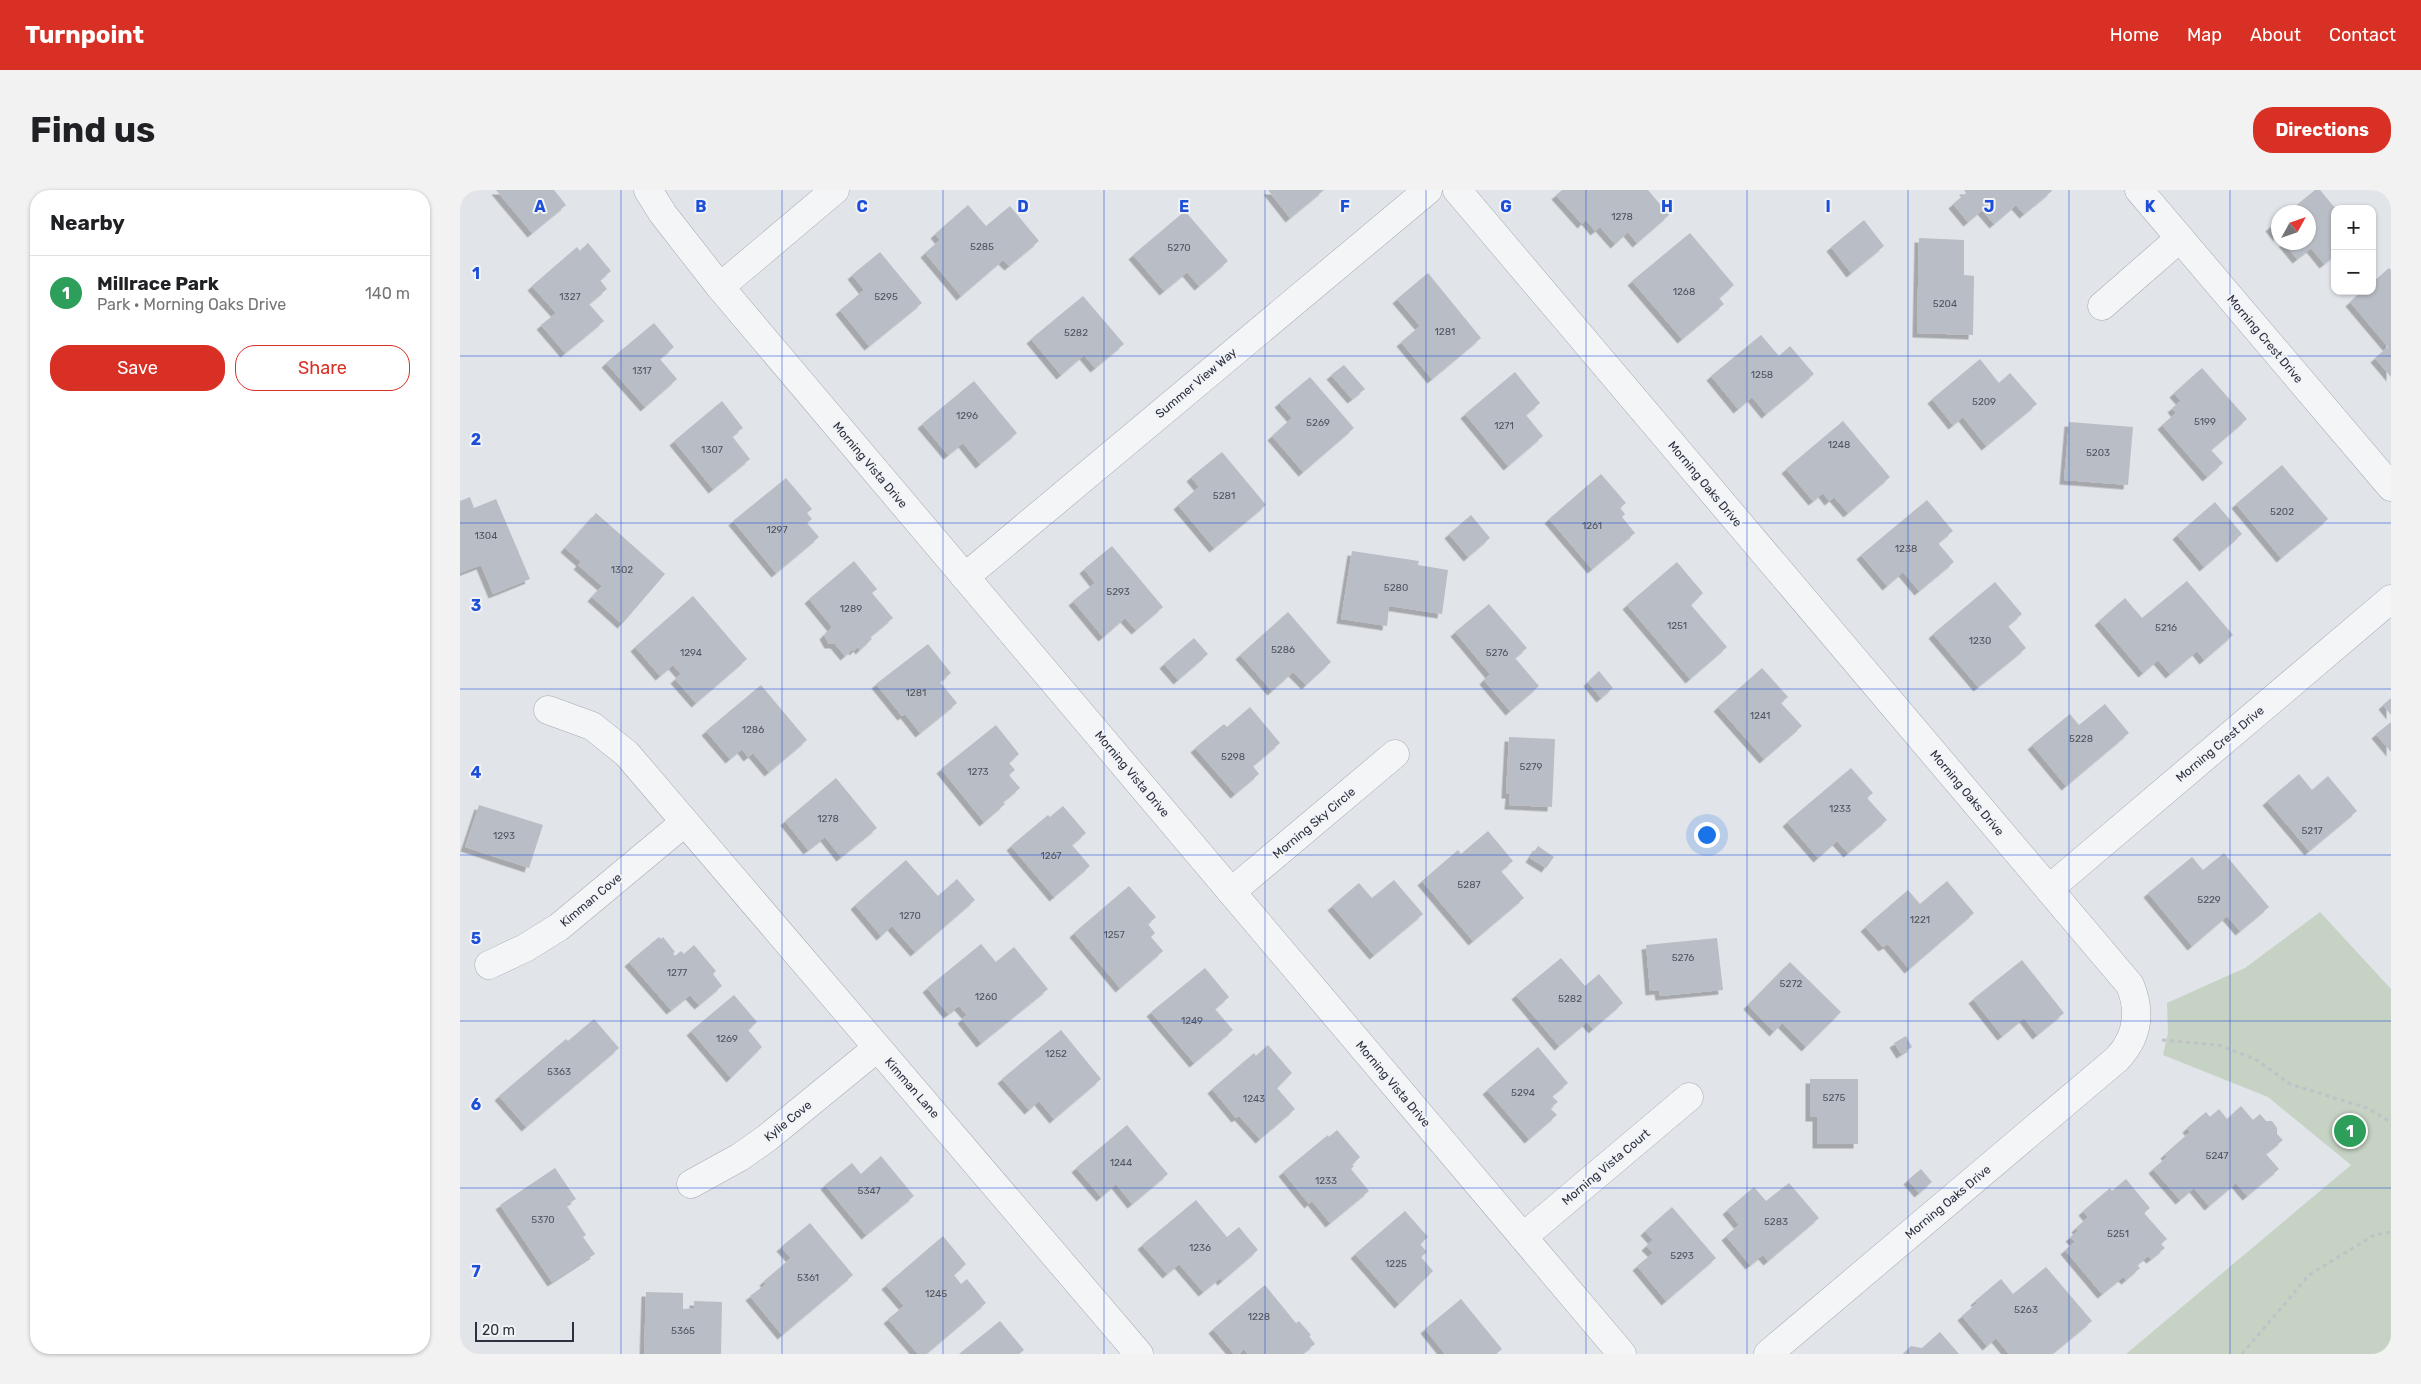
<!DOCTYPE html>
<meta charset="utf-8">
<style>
:root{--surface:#fff;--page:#f2f2f2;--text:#202124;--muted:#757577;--line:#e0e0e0;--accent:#d93025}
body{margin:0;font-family:Rubik,sans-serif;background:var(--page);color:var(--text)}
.controls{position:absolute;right:15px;top:15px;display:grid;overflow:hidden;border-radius:10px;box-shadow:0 1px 4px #0004}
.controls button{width:45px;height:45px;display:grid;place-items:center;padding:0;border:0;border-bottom:1px solid var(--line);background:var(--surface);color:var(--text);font:25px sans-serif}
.compass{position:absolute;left:1811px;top:15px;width:45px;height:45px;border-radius:50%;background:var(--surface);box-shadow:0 1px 4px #0004;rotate:50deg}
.scale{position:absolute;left:15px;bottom:12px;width:99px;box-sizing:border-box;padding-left:5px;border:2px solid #2b313f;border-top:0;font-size:14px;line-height:18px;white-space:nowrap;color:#2b313f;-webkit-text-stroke:4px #f1f3f6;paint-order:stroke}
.you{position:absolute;left:1246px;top:644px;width:18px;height:18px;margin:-12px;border:4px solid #fff;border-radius:50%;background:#1a73e8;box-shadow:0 0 0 8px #1a73e833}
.badge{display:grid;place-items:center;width:32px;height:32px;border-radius:50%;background:var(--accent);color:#fff;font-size:16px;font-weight:700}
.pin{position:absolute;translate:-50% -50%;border:2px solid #fff;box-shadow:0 1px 5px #0006}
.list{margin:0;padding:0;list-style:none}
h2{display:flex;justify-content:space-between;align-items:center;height:65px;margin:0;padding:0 20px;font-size:21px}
h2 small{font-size:16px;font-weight:400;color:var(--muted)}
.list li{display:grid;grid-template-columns:32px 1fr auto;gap:15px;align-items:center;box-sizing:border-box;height:75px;padding:0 20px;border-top:1px solid var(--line)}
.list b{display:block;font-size:19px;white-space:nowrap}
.list p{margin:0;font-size:16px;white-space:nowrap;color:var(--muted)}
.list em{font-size:16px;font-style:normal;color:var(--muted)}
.actions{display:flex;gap:10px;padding:15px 20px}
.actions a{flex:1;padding:11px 0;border:1px solid var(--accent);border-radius:20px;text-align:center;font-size:18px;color:var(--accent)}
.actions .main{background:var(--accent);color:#fff}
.map{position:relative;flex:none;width:1931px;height:1164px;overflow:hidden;border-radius:20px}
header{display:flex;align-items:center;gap:30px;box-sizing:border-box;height:70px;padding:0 25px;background:var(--accent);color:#fff}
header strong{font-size:24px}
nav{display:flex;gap:28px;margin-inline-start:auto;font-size:18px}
.intro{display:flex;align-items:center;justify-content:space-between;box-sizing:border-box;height:120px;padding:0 30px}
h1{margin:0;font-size:35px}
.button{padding:12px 22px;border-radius:20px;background:var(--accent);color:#fff;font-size:18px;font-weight:700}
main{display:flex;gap:30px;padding:0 30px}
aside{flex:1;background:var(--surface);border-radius:20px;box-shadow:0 1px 4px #0004}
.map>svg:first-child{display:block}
.green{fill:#c6d2c3}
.building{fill:#b9bdc5;filter:url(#shadow)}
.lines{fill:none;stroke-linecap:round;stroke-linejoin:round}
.minor-casing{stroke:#a7abb3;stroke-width:29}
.path{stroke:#c0c2c7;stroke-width:3;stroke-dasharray:4 4;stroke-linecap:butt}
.minor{stroke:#f4f5f7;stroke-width:28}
.grid{fill:none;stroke:#1d4ed8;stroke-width:1;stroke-opacity:0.55}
.labels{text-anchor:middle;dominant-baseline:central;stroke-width:4;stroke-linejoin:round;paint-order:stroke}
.number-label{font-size:10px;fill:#4e5460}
.street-label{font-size:12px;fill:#2b313f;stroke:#f1f3f6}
.grid-label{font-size:16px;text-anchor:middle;font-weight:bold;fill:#1d4ed8;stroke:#f1f3f6;stroke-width:4;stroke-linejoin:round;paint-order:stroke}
</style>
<header>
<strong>Turnpoint</strong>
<nav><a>Home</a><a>Map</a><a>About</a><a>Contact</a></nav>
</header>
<div class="intro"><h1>Find us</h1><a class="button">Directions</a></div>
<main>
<aside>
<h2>Nearby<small></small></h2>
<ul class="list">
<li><span class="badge" style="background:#2e9e5b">1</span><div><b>Millrace Park</b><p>Park · Morning Oaks Drive</p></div><em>140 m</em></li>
</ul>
<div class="actions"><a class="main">Save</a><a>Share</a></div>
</aside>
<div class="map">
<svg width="1931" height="1164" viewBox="0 0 1931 1164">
<defs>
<filter id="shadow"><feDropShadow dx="-4.5" dy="4.5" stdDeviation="0" flood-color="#0004"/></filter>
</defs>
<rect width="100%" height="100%" fill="#e1e4e9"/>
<!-- green -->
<path class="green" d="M1860 722 1931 799V1164H1666L1891 975 1808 907 1703 865 1708 843 1707 813 1785 778Z"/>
<!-- building -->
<g class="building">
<path d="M36 0H94L106 15 72 43Z"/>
<path d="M808 0H864L830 28Z"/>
<path d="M1102 0H1188L1209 25 1177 53 1168 42 1155 54 1140 37 1135 41 1126 30 1122 34 1096 5Z"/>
<path d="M1504 0H1591L1592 1 1564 24 1556 15 1534 34 1522 20 1508 32 1493 14 1506 3Z"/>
<path d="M1855 0H1860L1875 18V65L1864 74 1851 58 1837 69 1823 52H1848V22H1828Z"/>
<path d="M508 15 526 36 550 16 579 51 549 76 543 70 501 106 465 63 480 50 475 44Z"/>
<path d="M725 21 768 71 739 96 727 82 704 101 673 65Z"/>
<path d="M1404 30 1424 56 1391 83 1371 57Z"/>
<path d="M1818 30V47L1810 37Z"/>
<path d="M1230 43 1274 95 1259 108 1264 114 1222 149 1172 91Z"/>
<path d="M1459 48 1504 50V85L1514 86 1513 145 1457 143Z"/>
<path d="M128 53 151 81 140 90 147 99 129 114 144 131 105 163 81 135 96 123 72 96 117 57 120 61Z"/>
<path d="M420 62 462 113 409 156 380 120 404 100 392 85Z"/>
<path d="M1929 78 1931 80V187L1915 168 1928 157 1890 112 1902 101H1912V93Z"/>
<path d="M968 83 1021 148 972 189 941 152 960 136 937 109Z"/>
<path d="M623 106 664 154 635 178 624 165 601 185 571 149Z"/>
<path d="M194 133 214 157 200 169 217 189 185 217 146 173Z"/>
<path d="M1301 145 1319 166 1330 156 1354 184 1306 224 1292 207 1278 219 1251 186Z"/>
<path d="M1520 169 1539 193 1550 183 1577 214 1526 256 1503 227 1493 235 1472 209Z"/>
<path d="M884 175 905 199 892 209 871 185Z"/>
<path d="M1742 178 1787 229 1751 260 1763 273 1747 287 1702 235 1716 223 1712 218 1721 211 1714 203Z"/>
<path d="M1055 182 1080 213 1066 225 1083 246 1048 276 1005 224Z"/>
<path d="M850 187 894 238 843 282 812 246 832 228 819 213Z"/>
<path d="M514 191 557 243 520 274 503 253 488 265 462 234Z"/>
<path d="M262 211 283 238 272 246 290 269 253 299 214 251Z"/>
<path d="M1383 231 1430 287 1388 323 1374 307 1369 311 1363 303 1353 311 1326 279Z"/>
<path d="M1609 232 1673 237 1668 295 1604 290Z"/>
<path d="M762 262 806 315 754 358 718 315 739 297 731 287Z"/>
<path d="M1822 275 1868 329 1821 368 1776 314Z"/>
<path d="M1141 284 1166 313 1160 318 1165 324 1162 327 1175 343 1132 379 1089 329Z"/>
<path d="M326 288 352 319 347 323 352 329 347 333 359 347 316 383 273 331Z"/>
<path d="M10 307 14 318 36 309 70 389 33 404 21 375 0 383V311Z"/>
<path d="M1467 310 1493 341 1478 353 1494 372 1459 401 1443 382 1427 396 1401 365Z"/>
<path d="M1755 312 1782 344 1744 377 1717 345Z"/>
<path d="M136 323 205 384 162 434 132 407 142 396 118 375 121 372 105 358Z"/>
<path d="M1011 325 1030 348 1008 367 989 344Z"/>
<path d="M652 356 703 417 676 440 665 428 643 447 613 411 635 393 624 379Z"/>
<path d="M892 361 959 371 958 375 988 380 982 424 929 416 927 436 881 429Z"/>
<path d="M394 371 417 399 412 403 433 428 410 447 412 449 400 460 398 457 394 461 393 459 385 466 375 454H369L364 445 372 437 349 409Z"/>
<path d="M1217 372 1243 403 1231 415 1267 457 1230 489 1167 415Z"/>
<path d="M1727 391 1773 445 1744 470 1737 461 1710 484 1698 470 1683 483 1639 431 1665 408 1682 428Z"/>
<path d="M1535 392 1562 424 1548 436 1566 458 1518 497 1473 444Z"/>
<path d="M233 406 287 469 236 513 215 489 221 484 213 475 200 486 175 457Z"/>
<path d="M1029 414 1067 458 1055 468 1079 496 1050 521 1024 490 1030 484 995 442Z"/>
<path d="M828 422 871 472 846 495 833 482 812 501 780 465Z"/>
<path d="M734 448 748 464 718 490 704 474Z"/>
<path d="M468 454 491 483 480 492 497 513 460 543 445 524 442 526 416 494Z"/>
<path d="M1302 478 1328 507 1321 513 1342 536 1304 569 1258 517Z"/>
<path d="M1139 481 1153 498 1141 508 1128 492Z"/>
<path d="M301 495 347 550 309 582 293 563 288 567 282 559 270 569 246 541Z"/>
<path d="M1931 508V525L1923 515Z"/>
<path d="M1645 514 1669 543 1606 596 1572 555 1610 524 1619 535Z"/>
<path d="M790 517 820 553 793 576 799 584 775 604 735 558 764 534 767 537Z"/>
<path d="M1931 532V562L1916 544Z"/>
<path d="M536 535 559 564 549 573 555 580 549 585 560 598 543 612 545 614 524 632 481 579Z"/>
<path d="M1049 547 1095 549 1092 617 1049 615 1050 604H1046Z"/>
<path d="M1391 578 1413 603 1407 608 1427 630 1388 663 1377 651 1358 668 1327 632Z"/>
<path d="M1839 584 1852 600 1868 586 1897 621 1849 661 1807 611Z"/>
<path d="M376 588 417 638 381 667 365 647 348 660 325 631Z"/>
<path d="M19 615 83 635 69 678 5 657Z"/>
<path d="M603 616 626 643 612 655 630 676 594 707 551 656 588 625 590 627Z"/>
<path d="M1028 641 1053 671 1041 681 1064 708 1013 751 962 691 998 660 1001 664Z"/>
<path d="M1078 656 1094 667 1086 678 1070 668Z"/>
<path d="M1764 663 1809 717 1780 741 1767 726 1732 756 1688 703 1732 667 1743 680Z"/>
<path d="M446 670 478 706 497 689 515 710 455 762 432 736 421 746 395 715Z"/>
<path d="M934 690 963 724 914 765 872 716 899 693 912 708Z"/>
<path d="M1487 691 1514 723 1449 779 1428 754 1423 757 1405 737 1448 700 1460 714Z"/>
<path d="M669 696 696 727 688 734 695 743 691 747 703 761 660 798 614 743Z"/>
<path d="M199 747 201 749 203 747 215 762 213 763 215 766 221 761 224 764 234 755 256 781 253 784 262 796 239 815 230 805 211 820 169 772Z"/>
<path d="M1257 748 1263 800 1200 806 1199 800 1190 801 1186 755Z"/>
<path d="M521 754 536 772 554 757 588 799 521 853 502 829 507 825 499 816 488 824 467 798Z"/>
<path d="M1101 768 1125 796 1139 784 1163 813 1133 839 1127 832 1099 856 1056 805Z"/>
<path d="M1562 770 1604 823 1577 845 1564 828 1542 846 1513 809Z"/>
<path d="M1330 772 1381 822 1346 857 1322 833 1314 842 1288 815Z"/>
<path d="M745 778 769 807 755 819 773 840 734 873 691 822Z"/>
<path d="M274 805 297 832 288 840 302 857 271 888 231 841Z"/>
<path d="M134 829 159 858 66 937 39 906 106 849 108 851Z"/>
<path d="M601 840 641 889 594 929 579 911 569 920 542 889Z"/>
<path d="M1446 846 1452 857 1441 864 1434 853Z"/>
<path d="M808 855 832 883 817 898 835 919 800 949 779 926 776 928 752 899 794 863 796 866Z"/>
<path d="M1078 857 1108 893 1092 906 1098 912 1090 918 1097 925 1069 949 1027 900Z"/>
<path d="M1350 889H1398V954H1357V927H1350Z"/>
<path d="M1781 916 1793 930 1800 924 1806 931H1812L1817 938V944L1823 950 1806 964 1819 979 1787 1006 1776 993 1749 1016 1734 998 1720 1010 1693 979 1707 967 1705 964 1730 942 1727 938 1746 922 1750 927 1759 919 1767 929Z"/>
<path d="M667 935 708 984 672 1014 656 994 641 1007 616 978Z"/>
<path d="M877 940 900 967 892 975 894 976 891 979 909 1001 870 1033 852 1011 849 1014 823 982 868 945 869 947Z"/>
<path d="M421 966 454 1006 406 1045 365 995 392 973 401 984Z"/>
<path d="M95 978 116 1009 106 1015 126 1045 123 1047 135 1064 92 1092 40 1015Z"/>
<path d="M1461 979 1472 992 1459 1003 1448 990Z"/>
<path d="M1666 989 1690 1018 1684 1023 1707 1049 1701 1054 1705 1058 1691 1069 1688 1066 1677 1075 1680 1078 1666 1090 1663 1087 1642 1104 1605 1060 1615 1052 1610 1047 1618 1041 1616 1038 1628 1027 1623 1021 1650 998 1652 1001Z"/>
<path d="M1329 993 1359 1028 1308 1071 1303 1065 1290 1075 1266 1046 1279 1035 1267 1020 1294 997 1306 1011Z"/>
<path d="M736 1010 767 1047 779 1037 798 1060 762 1091 760 1088 743 1102 719 1074 707 1084 682 1055Z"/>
<path d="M1212 1017 1256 1068 1206 1111 1177 1076 1193 1063 1186 1056 1193 1050 1185 1041Z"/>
<path d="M945 1021 968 1047 960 1054 967 1062 961 1067 973 1081 939 1114 895 1064Z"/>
<path d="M350 1033 393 1085 322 1145 290 1106 306 1094 304 1091 331 1068 321 1057Z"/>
<path d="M483 1046 506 1074 494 1085 501 1094 507 1089 526 1113 466 1164H458L428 1129 444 1116 426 1095Z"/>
<path d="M1586 1077 1632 1131 1592 1164H1549L1536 1148 1527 1156 1502 1126 1517 1113 1515 1111 1541 1089 1553 1104Z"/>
<path d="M805 1095 836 1133 839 1131 851 1145 849 1146 855 1154 842 1164H788L784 1159 779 1164H774L753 1139Z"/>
<path d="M186 1102 223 1103V1119L234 1118V1111L262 1112 261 1164H184Z"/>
<path d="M1001 1109 1042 1159 1036 1164H985L965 1139Z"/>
<path d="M540 1131 564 1160 559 1164H499Z"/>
<path d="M1480 1142 1499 1164H1443L1451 1156 1462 1158Z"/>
</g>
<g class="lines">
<defs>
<g id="minor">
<path d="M188 0 203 24 260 97 1162 1164"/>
<path d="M997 0 1670 795C1681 822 1678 847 1657 869L1308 1164"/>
<path d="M1679 0 1931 297"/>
<path d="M260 97 375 0"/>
<path d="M1642 116 1720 48"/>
<path d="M505 387 968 0"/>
<path d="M88 520 132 536 167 564 679 1164"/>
<path d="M1589 699 1931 409"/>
<path d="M771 702 935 564"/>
<path d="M29 775 65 758 99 737 225 632"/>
<path d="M231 994 280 967 307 948 417 858"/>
<path d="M1063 1047 1229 907"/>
</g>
</defs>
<!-- minor casing -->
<use href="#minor" class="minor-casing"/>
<!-- path -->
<g class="path">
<path d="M1702 850 1758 855 1797 870 1830 894 1907 918 1931 932"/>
<path d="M1782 1164 1849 1085 1914 1045 1931 1042"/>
</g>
<!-- minor -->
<use href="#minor" class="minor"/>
</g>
<!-- grid -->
<path class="grid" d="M161 0V1164M322 0V1164M483 0V1164M644 0V1164M805 0V1164M966 0V1164M1126 0V1164M1287 0V1164M1448 0V1164M1609 0V1164M1770 0V1164M0 166H1931M0 333H1931M0 499H1931M0 665H1931M0 831H1931M0 998H1931"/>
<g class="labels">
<!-- number labels -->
<g class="number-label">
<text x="1162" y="27">1278</text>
<text x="522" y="57">5285</text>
<text x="719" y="58">5270</text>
<text x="1224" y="102">1268</text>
<text x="110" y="107">1327</text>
<text x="426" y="107">5295</text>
<text x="1485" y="114">5204</text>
<text x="985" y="142">1281</text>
<text x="616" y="143">5282</text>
<text x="182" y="181">1317</text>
<text x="1302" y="185">1258</text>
<text x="1524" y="212">5209</text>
<text x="507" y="226">1296</text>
<text x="1745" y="232">5199</text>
<text x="858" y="233">5269</text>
<text x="1044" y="236">1271</text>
<text x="1379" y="255">1248</text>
<text x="252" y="260">1307</text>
<text x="1638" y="263">5203</text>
<text x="764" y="306">5281</text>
<text x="1822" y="322">5202</text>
<text x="1132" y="336">1261</text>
<text x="317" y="340">1297</text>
<text x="26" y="346">1304</text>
<text x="1446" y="359">1238</text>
<text x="162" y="380">1302</text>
<text x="936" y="398">5280</text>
<text x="658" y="402">5293</text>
<text x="391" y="419">1289</text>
<text x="1217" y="436">1251</text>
<text x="1706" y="438">5216</text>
<text x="1520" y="451">1230</text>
<text x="823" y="460">5286</text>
<text x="231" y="463">1294</text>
<text x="1037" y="463">5276</text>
<text x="456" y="503">1281</text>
<text x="1300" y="526">1241</text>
<text x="293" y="540">1286</text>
<text x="1621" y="549">5228</text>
<text x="773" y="567">5298</text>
<text x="1071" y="577">5279</text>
<text x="518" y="582">1273</text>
<text x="1380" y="619">1233</text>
<text x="368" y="629">1278</text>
<text x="1852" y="641">5217</text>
<text x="44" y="646">1293</text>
<text x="591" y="666">1267</text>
<text x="1009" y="695">5287</text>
<text x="1749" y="710">5229</text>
<text x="450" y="726">1270</text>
<text x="1460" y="730">1221</text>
<text x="654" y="745">1257</text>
<text x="1223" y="768">5276</text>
<text x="217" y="783">1277</text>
<text x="1331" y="794">5272</text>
<text x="526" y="807">1260</text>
<text x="1110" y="809">5282</text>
<text x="732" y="831">1249</text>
<text x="267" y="849">1269</text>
<text x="596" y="864">1252</text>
<text x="99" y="882">5363</text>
<text x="1063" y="903">5294</text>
<text x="1374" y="908">5275</text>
<text x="794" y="909">1243</text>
<text x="1757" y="966">5247</text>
<text x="661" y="973">1244</text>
<text x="866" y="991">1233</text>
<text x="409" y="1001">5347</text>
<text x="83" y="1030">5370</text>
<text x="1316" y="1032">5283</text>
<text x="1658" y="1044">5251</text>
<text x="740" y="1058">1236</text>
<text x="1222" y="1066">5293</text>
<text x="936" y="1074">1225</text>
<text x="348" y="1088">5361</text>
<text x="476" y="1104">1245</text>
<text x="1566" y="1120">5263</text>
<text x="799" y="1127">1228</text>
<text x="223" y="1141">5365</text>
</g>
<!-- street labels -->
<g class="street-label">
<text transform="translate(1805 149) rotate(50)">Morning Crest Drive</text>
<text transform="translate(736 193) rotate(-40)">Summer View Way</text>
<text transform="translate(410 275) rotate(50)">Morning Vista Drive</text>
<text transform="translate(1245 294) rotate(50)">Morning Oaks Drive</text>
<text transform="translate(1760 554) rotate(-40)">Morning Crest Drive</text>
<text transform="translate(672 584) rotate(50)">Morning Vista Drive</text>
<text transform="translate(1507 603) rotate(50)">Morning Oaks Drive</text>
<text transform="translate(854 633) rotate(-40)">Morning Sky Circle</text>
<text transform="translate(131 710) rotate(-40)">Kimman Cove</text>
<text transform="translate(933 894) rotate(50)">Morning Vista Drive</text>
<text transform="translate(452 898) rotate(49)">Kimman Lane</text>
<text transform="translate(328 931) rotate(-39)">Kylie Cove</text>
<text transform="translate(1146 977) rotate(-40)">Morning Vista Court</text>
<text transform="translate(1488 1012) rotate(-40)">Morning Oaks Drive</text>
</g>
</g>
<g class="grid-label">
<text x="80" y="22">A</text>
<text x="241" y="22">B</text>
<text x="402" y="22">C</text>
<text x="563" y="22">D</text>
<text x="724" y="22">E</text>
<text x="885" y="22">F</text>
<text x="1046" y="22">G</text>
<text x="1207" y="22">H</text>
<text x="1368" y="22">I</text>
<text x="1529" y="22">J</text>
<text x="1690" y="22">K</text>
<text x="16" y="89">1</text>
<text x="16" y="255">2</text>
<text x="16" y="421">3</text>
<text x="16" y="588">4</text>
<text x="16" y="754">5</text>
<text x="16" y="920">6</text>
<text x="16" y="1087">7</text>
</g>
</svg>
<div class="controls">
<button>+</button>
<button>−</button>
</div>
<svg class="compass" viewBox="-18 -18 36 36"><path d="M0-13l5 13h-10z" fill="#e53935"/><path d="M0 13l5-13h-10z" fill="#757577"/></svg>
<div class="scale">20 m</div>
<div class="you"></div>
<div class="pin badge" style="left:1890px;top:941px;background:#2e9e5b">1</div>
</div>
</main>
